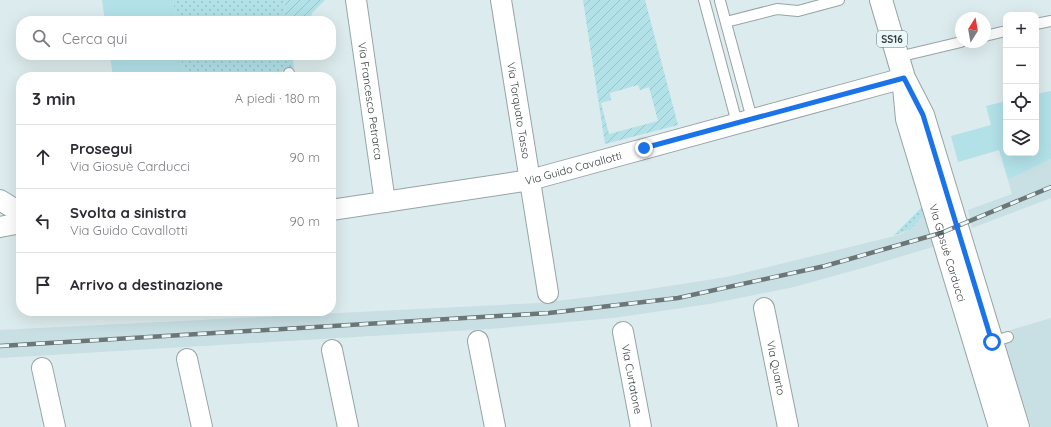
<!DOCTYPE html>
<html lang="it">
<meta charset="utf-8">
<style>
:root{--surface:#fff;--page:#f7f7f7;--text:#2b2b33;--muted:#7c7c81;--line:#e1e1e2}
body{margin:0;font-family:Quicksand,sans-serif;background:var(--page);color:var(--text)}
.controls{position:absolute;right:12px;top:12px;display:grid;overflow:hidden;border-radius:8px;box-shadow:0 4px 16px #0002}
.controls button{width:36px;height:36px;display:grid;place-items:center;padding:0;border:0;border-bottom:1px solid var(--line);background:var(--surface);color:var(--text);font:20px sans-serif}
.compass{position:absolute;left:955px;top:12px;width:36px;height:36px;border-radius:50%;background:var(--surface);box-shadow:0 4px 16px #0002;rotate:11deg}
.stop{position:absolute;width:12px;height:12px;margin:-9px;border:3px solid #1a73e8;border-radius:50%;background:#fff}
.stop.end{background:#1a73e8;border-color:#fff;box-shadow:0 1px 4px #0008}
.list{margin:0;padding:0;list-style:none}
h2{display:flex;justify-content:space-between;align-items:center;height:52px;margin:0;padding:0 16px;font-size:17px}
h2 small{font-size:13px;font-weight:400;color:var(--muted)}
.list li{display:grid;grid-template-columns:26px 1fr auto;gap:12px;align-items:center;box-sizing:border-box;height:64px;padding:0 16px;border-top:1px solid var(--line)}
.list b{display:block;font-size:15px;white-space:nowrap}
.list p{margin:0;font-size:13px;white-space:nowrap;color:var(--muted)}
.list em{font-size:13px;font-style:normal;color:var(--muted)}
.icon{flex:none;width:22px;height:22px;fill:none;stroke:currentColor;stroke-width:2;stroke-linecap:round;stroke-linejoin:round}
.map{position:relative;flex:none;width:1051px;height:427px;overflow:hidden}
.search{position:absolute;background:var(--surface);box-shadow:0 4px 16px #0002;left:16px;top:16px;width:320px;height:44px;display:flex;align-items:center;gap:10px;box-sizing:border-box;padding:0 14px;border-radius:16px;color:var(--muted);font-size:15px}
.panel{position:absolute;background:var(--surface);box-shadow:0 4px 16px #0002;left:16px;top:72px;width:320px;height:244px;border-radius:16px}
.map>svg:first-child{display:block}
.built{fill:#c8dfe3}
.grass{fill:url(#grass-dots)}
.park{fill:#b2e1e8}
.garden{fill:url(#garden-furrows);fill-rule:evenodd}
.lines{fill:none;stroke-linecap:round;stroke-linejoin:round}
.service-casing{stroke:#97a4a6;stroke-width:12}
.minor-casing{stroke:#97a4a6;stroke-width:22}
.primary-casing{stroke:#97a4a6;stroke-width:24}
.service{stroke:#fff;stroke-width:10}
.minor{stroke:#fff;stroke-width:20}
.primary{stroke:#fff;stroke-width:22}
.rail-casing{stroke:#6d7677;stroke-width:4.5}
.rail{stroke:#eaf8fa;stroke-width:3;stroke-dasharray:9;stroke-linecap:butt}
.route{stroke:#1a73e8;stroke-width:5}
.labels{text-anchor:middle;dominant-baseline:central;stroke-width:4;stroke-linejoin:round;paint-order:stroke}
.shield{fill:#eaf8fa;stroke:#6d7677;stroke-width:1}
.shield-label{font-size:10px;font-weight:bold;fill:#383e3f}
.street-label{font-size:11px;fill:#383e3f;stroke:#eaf8fa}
</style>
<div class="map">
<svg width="1051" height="427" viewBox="0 0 1051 427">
<defs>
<pattern id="grass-dots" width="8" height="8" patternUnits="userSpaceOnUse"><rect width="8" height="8" fill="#b2e1e8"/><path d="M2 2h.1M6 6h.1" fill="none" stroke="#9ac2c8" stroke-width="1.8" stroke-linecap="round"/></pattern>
<pattern id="garden-furrows" width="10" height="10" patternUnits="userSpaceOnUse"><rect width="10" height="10" fill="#b2e1e8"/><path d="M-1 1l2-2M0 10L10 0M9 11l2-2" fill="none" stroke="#9ac2c8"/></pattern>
</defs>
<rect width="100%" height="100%" fill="#dcebed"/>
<!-- built -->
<g class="built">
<path d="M1051 159V198L972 228 968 210 1012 194 1008 180Z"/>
<path d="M925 213 936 246 866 267 794 287 709 304 613 318 489 329 0 358V330L540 303 631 292 727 277 899 235 911 229Z"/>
<path d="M1051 318V427H1031L1001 333Z"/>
</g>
<!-- grass -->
<g class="grass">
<path d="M173 0H284L287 21H176Z"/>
<path d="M181 55H292L294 68C258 78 221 77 184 77Z"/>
<path d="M922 207 925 213 911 229 893 236Z"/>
</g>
<!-- park -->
<g class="park">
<path d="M102 0H173L176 21H105Z"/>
<path d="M110 55H181L184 77H113Z"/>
<path d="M1051 91V159L1008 180 999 150 958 162 951 136 991 125 986 106 1006 101V153H1036V94Z"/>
</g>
<!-- garden -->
<g class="garden">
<path d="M284 0H325L313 12 308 21H287Z"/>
<path d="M583 0H645L678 125 605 144ZM638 85 640 90 649 87 658 121 609 134 601 103 611 100 610 93Z"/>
<path d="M282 71V77H243Z"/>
</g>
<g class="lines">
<defs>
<g id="service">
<path d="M704 0 737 123"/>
<path d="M720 1 752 119"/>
<path d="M726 22 777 9 798 11 839 0"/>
<path d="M1036 24 1051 21"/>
<path d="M985 36 1006 31"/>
<path d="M898 57 961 42"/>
<path d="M289 73V77"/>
<path d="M992 342 1008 337"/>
</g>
<g id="minor">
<path id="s1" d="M356 0 385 202"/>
<path id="s2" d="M501 0 548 293"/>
<path d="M0 200 21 213"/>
<path id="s3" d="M331 210 530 180 904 78"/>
<path d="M0 227 21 223"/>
<path id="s4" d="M764 308 788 427"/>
<path id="s5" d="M623 332 641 427"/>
<path d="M478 341 495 427"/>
<path d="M332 350 348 427"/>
<path d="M187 359 202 427"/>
<path d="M42 368 55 427"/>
</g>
<g id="primary">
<path d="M881 0 904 78 923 115 1018 427"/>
<path id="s6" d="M904 87 907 119 1000 427"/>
</g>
</defs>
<!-- service casing -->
<use href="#service" class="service-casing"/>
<!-- minor casing -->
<use href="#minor" class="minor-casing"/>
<!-- primary casing -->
<use href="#primary" class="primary-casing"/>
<!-- service -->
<use href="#service" class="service"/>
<!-- minor -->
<use href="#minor" class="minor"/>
<!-- primary -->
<use href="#primary" class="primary"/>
<defs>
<path id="rail" d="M0 346 549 313 678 298 825 266 941 233 1051 187"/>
</defs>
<!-- rail casing -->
<use href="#rail" class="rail-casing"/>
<!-- rail -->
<use href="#rail" class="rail"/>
</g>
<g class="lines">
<!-- route -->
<path class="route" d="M644 148 904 78 923 115 992 342"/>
</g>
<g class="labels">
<!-- shield labels -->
<rect class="shield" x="877" y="31" width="30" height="16" rx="3"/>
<g class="shield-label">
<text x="892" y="39">SS16</text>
</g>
<!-- street labels -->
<g class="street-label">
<text stroke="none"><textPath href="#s1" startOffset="102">Via Francesco Petrarca</textPath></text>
<text stroke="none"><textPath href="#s2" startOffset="112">Via Torquato Tasso</textPath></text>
<text stroke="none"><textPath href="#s3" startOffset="246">Via Guido Cavallotti</textPath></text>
<text stroke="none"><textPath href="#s6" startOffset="172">Via Giosuè Carducci</textPath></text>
<text stroke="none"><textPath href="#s4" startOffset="61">Via Quarto</textPath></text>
<text stroke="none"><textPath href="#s5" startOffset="48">Via Curtatone</textPath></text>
</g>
</g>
</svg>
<div class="controls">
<button>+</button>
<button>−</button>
<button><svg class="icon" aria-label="locate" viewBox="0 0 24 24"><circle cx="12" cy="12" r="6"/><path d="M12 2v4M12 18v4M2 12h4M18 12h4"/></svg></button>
<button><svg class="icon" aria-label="layers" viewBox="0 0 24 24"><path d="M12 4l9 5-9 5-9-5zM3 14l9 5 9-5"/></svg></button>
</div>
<svg class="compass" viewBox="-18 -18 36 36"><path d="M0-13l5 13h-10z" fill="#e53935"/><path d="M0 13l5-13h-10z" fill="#7c7c81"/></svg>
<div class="stop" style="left:992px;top:342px"></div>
<div class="stop end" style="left:644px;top:148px"></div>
<div class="search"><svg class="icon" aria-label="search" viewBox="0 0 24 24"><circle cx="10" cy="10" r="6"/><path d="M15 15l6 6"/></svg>Cerca qui</div>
<section class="panel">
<h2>3 min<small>A piedi · 180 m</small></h2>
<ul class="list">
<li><svg class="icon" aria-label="ahead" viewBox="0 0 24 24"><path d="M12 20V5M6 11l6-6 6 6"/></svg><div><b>Prosegui</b><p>Via Giosuè Carducci</p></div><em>90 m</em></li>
<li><svg class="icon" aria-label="left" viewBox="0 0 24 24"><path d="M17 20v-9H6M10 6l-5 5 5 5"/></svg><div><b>Svolta a sinistra</b><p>Via Guido Cavallotti</p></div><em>90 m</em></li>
<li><svg class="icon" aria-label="arrive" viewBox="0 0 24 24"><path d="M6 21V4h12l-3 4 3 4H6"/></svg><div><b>Arrivo a destinazione</b></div></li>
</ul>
</section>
</div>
